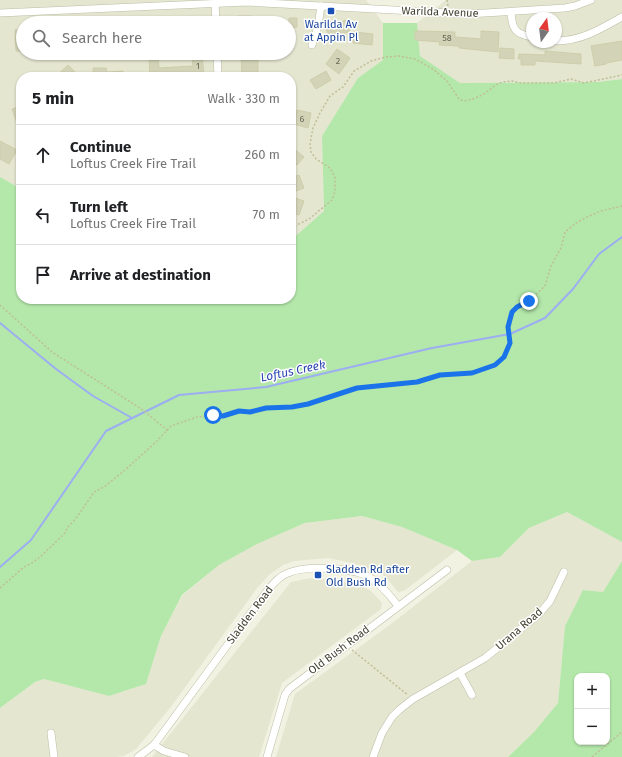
<!DOCTYPE html>
<meta charset="utf-8">
<style>
:root{--surface:#fff;--page:#f2f2f2;--text:#202124;--muted:#757577;--line:#e0e0e0}
body{margin:0;font-family:"Fira Sans",sans-serif;background:var(--page);color:var(--text)}
.controls{position:absolute;right:12px;bottom:12px;display:grid;overflow:hidden;border-radius:8px;box-shadow:0 1px 3px #0004}
.controls button{width:36px;height:36px;display:grid;place-items:center;padding:0;border:0;border-bottom:1px solid var(--line);background:var(--surface);color:var(--text);font:20px sans-serif}
.compass{position:absolute;left:526px;top:12px;width:36px;height:36px;border-radius:50%;background:var(--surface);box-shadow:0 1px 3px #0004;rotate:14deg}
.stop{position:absolute;width:12px;height:12px;margin:-9px;border:3px solid #1a73e8;border-radius:50%;background:#fff}
.stop.end{background:#1a73e8;border-color:#fff;box-shadow:0 1px 4px #0008}
.list{margin:0;padding:0;list-style:none}
h2{display:flex;justify-content:space-between;align-items:center;height:52px;margin:0;padding:0 16px;font-size:17px}
h2 small{font-size:13px;font-weight:400;color:var(--muted)}
.list li{display:grid;grid-template-columns:26px 1fr auto;gap:12px;align-items:center;box-sizing:border-box;height:60px;padding:0 16px;border-top:1px solid var(--line)}
.list b{display:block;font-size:15px;white-space:nowrap}
.list p{margin:0;font-size:13px;white-space:nowrap;color:var(--muted)}
.list em{font-size:13px;font-style:normal;color:var(--muted)}
.icon{flex:none;width:22px;height:22px;fill:none;stroke:currentColor;stroke-width:2;stroke-linecap:round;stroke-linejoin:round}
.map{position:relative;flex:none;width:622px;height:757px;overflow:hidden}
.search{position:absolute;background:var(--surface);box-shadow:0 1px 3px #0004;left:16px;top:16px;width:280px;height:44px;display:flex;align-items:center;gap:10px;box-sizing:border-box;padding:0 14px;border-radius:22px;color:var(--muted);font-size:15px}
.panel{position:absolute;background:var(--surface);box-shadow:0 1px 3px #0004;left:16px;top:72px;width:280px;height:232px;border-radius:16px}
.map>svg:first-child{display:block}
.residential{fill:#e4e6d0;fill-rule:evenodd}
.green{fill:#b4e7aa;fill-rule:evenodd}
.lines{fill:none;stroke-linecap:round;stroke-linejoin:round}
.stream{stroke:#9caef1;stroke-width:2}
.building{fill:#d3d3b8;stroke:#ceceab}
.street-casing{stroke:#bcbda5;stroke-width:8}
.path{stroke:#bebf96;stroke-width:1.5;stroke-dasharray:2 2;stroke-linecap:butt}
.street{stroke:#fff;stroke-width:7}
.route{stroke:#1a73e8;stroke-width:5}
.transit-dot{fill:#1a4fb4;stroke:#fff;stroke-width:1.5}
.labels{text-anchor:middle;dominant-baseline:central;stroke-width:3;stroke-linejoin:round;paint-order:stroke}
.number-label{font-size:9px;fill:#676754}
.street-label{font-size:11px;fill:#434333;stroke:#fff}
.transit-label{font-size:11px;fill:#164399;stroke:#fff}
.water-label{font-size:12px;font-style:italic;fill:#2b46b0;stroke:#fff}
</style>
<div class="map">
<svg width="622" height="757" viewBox="0 0 622 757">
<rect width="100%" height="100%" fill="#f1f2e2"/>
<!-- residential -->
<g class="residential">
<path d="M0 0H366L383 23V60L358 78 322 136 324 211 291 240V77H21V189L0 177ZM23 23H289V53H23Z"/>
<path d="M446 0H622V79L598 82 460 83 420 56 417 23ZM532 18H556V42H532Z"/>
<path d="M567 512 622 542V561L603 592 583 590 565 626 558 703 534 732 508 757H276L295 694 391 624 472 561 500 557 529 528Z"/>
<path d="M362 516 402 527 457 550 404 591 398 592 385 576 363 566 348 562 328 558 294 561 283 565 270 574 257 588 170 708 136 749 124 756 116 757H0V708L35 682 44 679 109 696 146 684 161 636 182 596 219 565 257 544 305 523Z"/>
<path d="M311 578 356 583 371 591 382 603 381 609 282 683 259 757H152L291 582Z"/>
</g>
<!-- green -->
<g class="green">
<path d="M383 23H417L420 56 460 83 598 82 622 79V542L567 512 529 528 500 557 472 561 457 550 402 527 362 516 305 523 257 544 219 565 182 595 161 636 146 684 109 696 44 679 35 682 0 708V177L21 189V299H291V240L324 211 322 136 358 78 383 60Z"/>
<path d="M622 561V757H508L534 732 558 703 565 626 583 590 603 592ZM577 676H607V742H577Z"/>
</g>
<g class="lines">
<!-- stream -->
<g class="stream">
<path d="M0 323 56 369 93 396 132 418"/>
<path d="M0 567 31 540 106 431 179 395 266 387 432 348 510 334 545 318 573 289 599 254 622 237"/>
</g>
</g>
<!-- building -->
<g class="building">
<rect x="238" y="16" width="13" height="7"/>
<path d="M289 18H297V27L289 28Z"/>
<path d="M346 20 350 31 331 39 326 29Z"/>
<path d="M23 29V51H16L15 30Z"/>
<path d="M415 31 455 32V37L481 39V31L499 32 498 52 459 48V46L439 45 440 42 415 40Z"/>
<path d="M354 32 373 34 372 45 353 43Z"/>
<path d="M622 41V60L606 63V64L595 66 591 46Z"/>
<path d="M500 48 514 49V59L499 58Z"/>
<path d="M337 49 350 58 339 74 326 64Z"/>
<path d="M545 51 581 54V64L535 61V65H521V59H518L519 54 545 55Z"/>
<path d="M241 53H250L251 55H258V77H242Z"/>
<path d="M202 54 204 77H193V75H179V77H150L149 57H158L159 68 193 66 192 55Z"/>
<path d="M68 65 80 77H55Z"/>
<path d="M93 68H106L107 72 123 71V77H93Z"/>
<path d="M326 71 331 80 316 89 310 80Z"/>
<path d="M21 106V132H20L12 109Z"/>
<path d="M297 110 311 113 308 128 294 124Z"/>
<path d="M0 141 17 150 9 164 0 159Z"/>
<path d="M291 146 304 157 297 165 291 160Z"/>
<path d="M299 175 304 188 291 193V178Z"/>
<path d="M292 197 304 201 299 215 291 213Z"/>
</g>
<g class="lines">
<defs>
<g id="street">
<path d="M215 3 216 23"/>
<path d="M511 12C512 29 515 34 532 37"/>
<path d="M0 13 247 2 468 14 565 8 575 6 591 0"/>
<path d="M556 41C581 41 601 29 622 17"/>
<path d="M312 45 318 26 321 6"/>
<path d="M217 53 218 77"/>
<path d="M460 673 472 695"/>
<path d="M51 733 54 757"/>
<path d="M154 745 164 751 185 757"/>
<path d="M138 757 154 745 267 591C273 584 279 576 288 573 306 565 356 567 372 579 383 586 390 596 398 606"/>
<path d="M267 757 285 695 289 689 447 570"/>
<path d="M373 757 382 733 392 717 399 710 413 699 485 658 506 641 539 614 550 601 564 572"/>
</g>
</defs>
<!-- street casing -->
<use href="#street" class="street-casing"/>
<!-- path -->
<g class="path">
<path d="M447 0 448 6"/>
<path d="M291 228 309 219 332 200 335 191V177L330 168 316 159 311 152 310 144 313 128 320 113 330 96 343 87 354 71 371 61 386 57 399 56 415 59 433 69 447 81 459 99 464 101 473 99 484 94 497 84 503 82 512 81 521 83H554L571 79 584 83 622 75"/>
<path d="M0 305 52 352 143 410 168 431"/>
<path d="M0 588 24 567 32 563 40 557 64 534 68 527 77 517 94 492 104 487 125 470 157 441 171 426 197 417 213 415 223 416 239 411 250 412 266 408 292 407 308 404 357 388 417 382 439 375 472 373 495 365 504 357 510 343 508 327 511 312 517 307 529 301 545 286 551 266 561 248 565 232 576 223 587 217 601 211 622 206"/>
<path d="M352 650 408 695"/>
<path d="M592 757 622 732"/>
</g>
<!-- street -->
<use href="#street" class="street"/>
</g>
<g class="lines">
<!-- route -->
<path class="route" d="M213 415 223 416 239 411 250 412 266 408 292 407 308 404 357 388 417 382 440 375 472 373 495 365 504 357 510 343 508 327 512 312 517 307 529 301"/>
</g>
<!-- markers -->
<g class="transit-dot">
<rect x="327" y="7" width="8" height="8" rx="2"/>
<rect x="314" y="571" width="8" height="8" rx="2"/>
</g>
<g class="labels">
<!-- number labels -->
<g class="number-label">
<text x="447" y="38">58</text>
<text x="338" y="61">2</text>
<text x="198" y="66">1</text>
<text x="302" y="119">6</text>
</g>
<!-- street labels -->
<g class="street-label">
<text transform="translate(440 12) rotate(2)">Warilda Avenue</text>
<text transform="translate(250 615) rotate(-53)">Sladden Road</text>
<text transform="translate(519 629) rotate(-41)">Urana Road</text>
<text transform="translate(339 650) rotate(-37)">Old Bush Road</text>
</g>
<!-- transit labels -->
<g class="transit-label">
<text x="331" y="24">Warilda Av<tspan x="331" dy="13">at Appin Pl</tspan></text>
<text x="326" y="569" text-anchor="start">Sladden Rd after<tspan x="326" dy="13">Old Bush Rd</tspan></text>
</g>
<!-- water labels -->
<g class="water-label">
<text transform="translate(293 371) rotate(-12)">Loftus Creek</text>
</g>
</g>
</svg>
<div class="controls">
<button>+</button>
<button>−</button>
</div>
<svg class="compass" viewBox="-18 -18 36 36"><path d="M0-13l5 13h-10z" fill="#e53935"/><path d="M0 13l5-13h-10z" fill="#757577"/></svg>
<div class="stop" style="left:213px;top:415px"></div>
<div class="stop end" style="left:529px;top:301px"></div>
<div class="search"><svg class="icon" aria-label="search" viewBox="0 0 24 24"><circle cx="10" cy="10" r="6"/><path d="M15 15l6 6"/></svg>Search here</div>
<section class="panel">
<h2>5 min<small>Walk · 330 m</small></h2>
<ul class="list">
<li><svg class="icon" aria-label="ahead" viewBox="0 0 24 24"><path d="M12 20V5M6 11l6-6 6 6"/></svg><div><b>Continue</b><p>Loftus Creek Fire Trail</p></div><em>260 m</em></li>
<li><svg class="icon" aria-label="left" viewBox="0 0 24 24"><path d="M17 20v-9H6M10 6l-5 5 5 5"/></svg><div><b>Turn left</b><p>Loftus Creek Fire Trail</p></div><em>70 m</em></li>
<li><svg class="icon" aria-label="arrive" viewBox="0 0 24 24"><path d="M6 21V4h12l-3 4 3 4H6"/></svg><div><b>Arrive at destination</b></div></li>
</ul>
</section>
</div>
